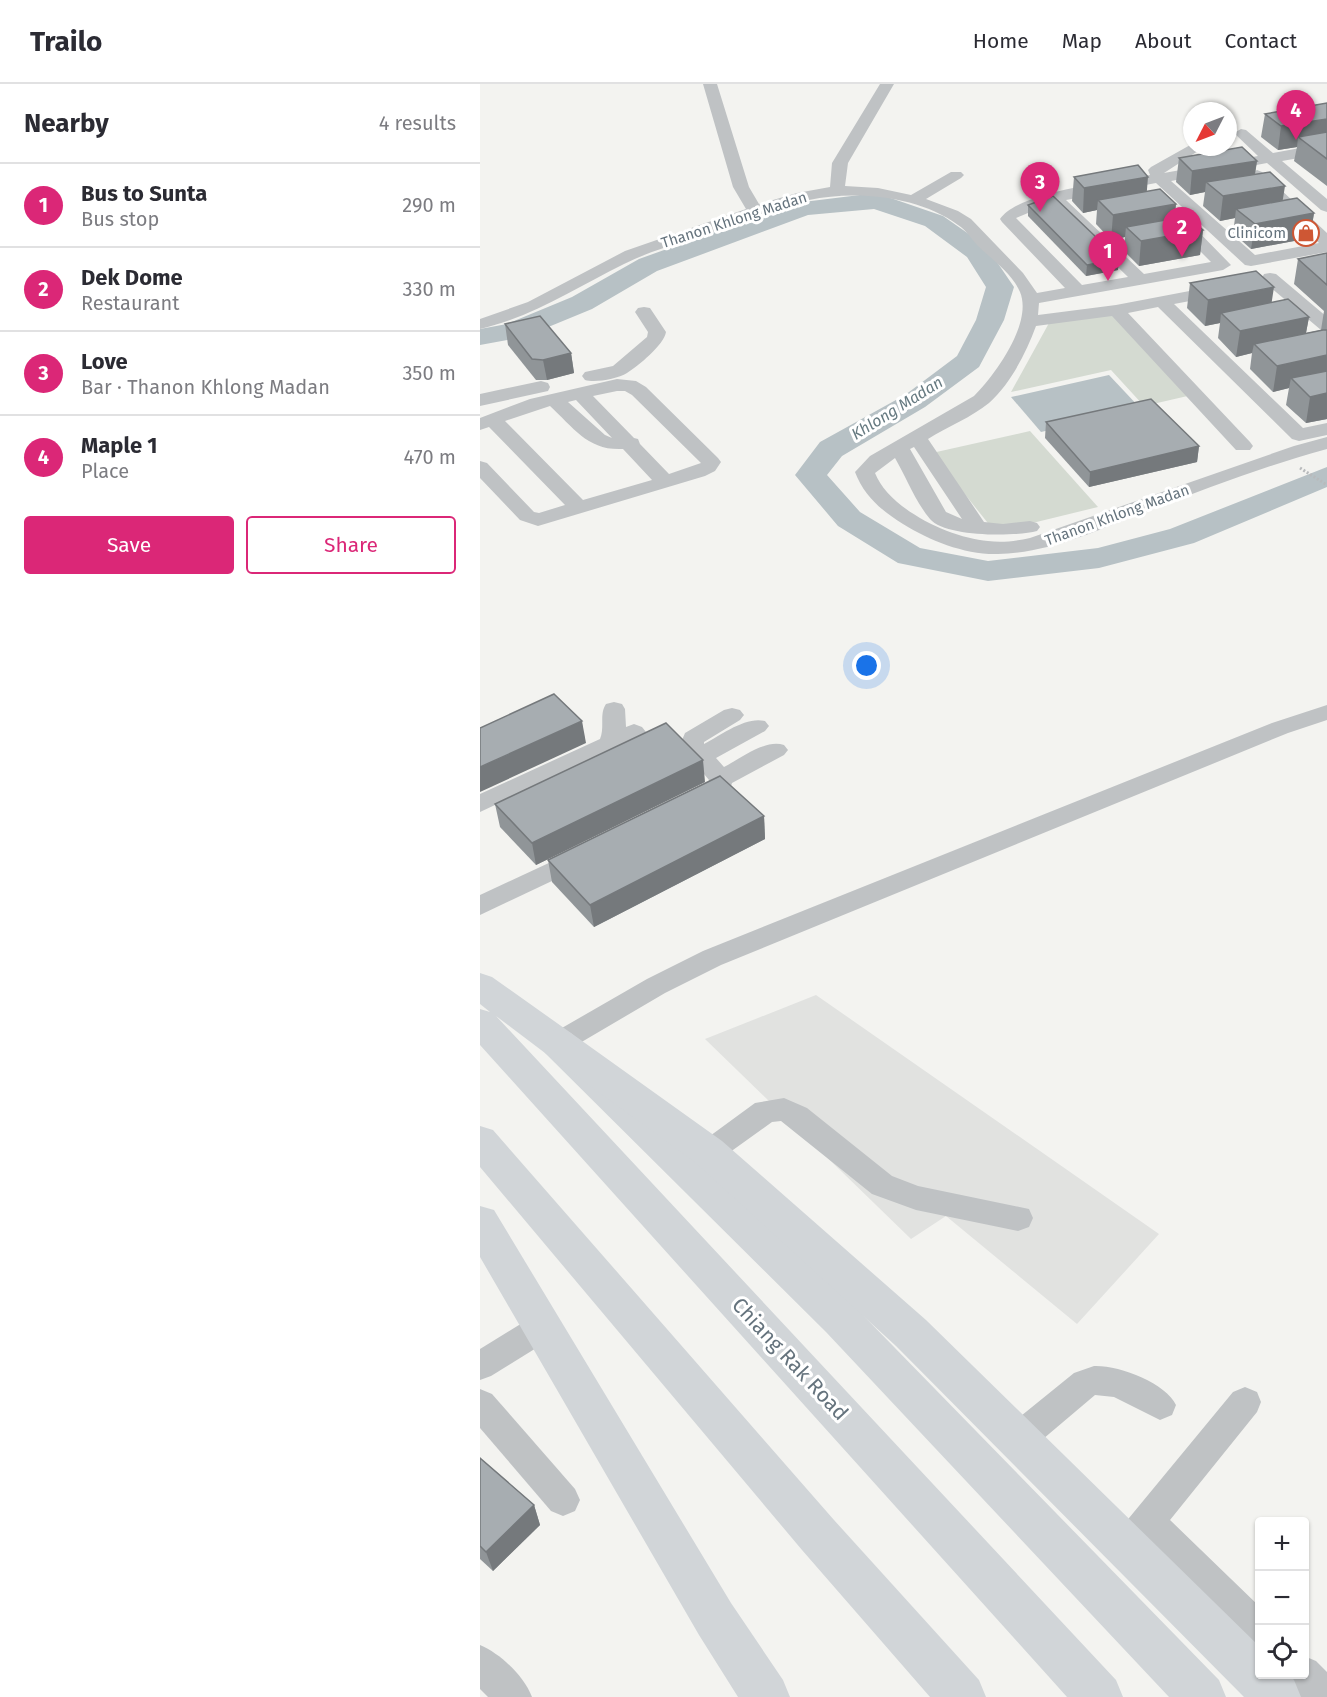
<!DOCTYPE html>
<meta charset="utf-8">
<style>
:root{--surface:#fff;--page:#f2f2f3;--text:#2b2b33;--muted:#7c7c81;--line:#e1e1e2;--accent:#db2777}
body{margin:0;font-family:"Fira Sans",sans-serif;background:var(--page);color:var(--text)}
.controls{position:absolute;right:18px;bottom:18px;display:grid;overflow:hidden;border-radius:6px;box-shadow:0 2px 4px #0004}
.controls button{width:54px;height:54px;display:grid;place-items:center;padding:0;border:0;border-bottom:2px solid var(--line);background:var(--surface);color:var(--text);font:30px sans-serif}
.compass{position:absolute;left:703px;top:18px;width:54px;height:54px;border-radius:50%;background:var(--surface);box-shadow:0 2px 4px #0004;rotate:228deg}
.you{position:absolute;left:387px;top:582px;width:21px;height:21px;margin:-15px;border:4px solid #fff;border-radius:50%;background:#1a73e8;box-shadow:0 0 0 9px #1a73e833}
.badge{display:grid;place-items:center;width:39px;height:39px;border-radius:50%;background:var(--accent);color:#fff;font-size:20px;font-weight:700}
.pin{position:absolute;translate:-50% -50px;filter:drop-shadow(0 2px 3px #0008)}
.pin::after{content:'';position:absolute;top:32px;width:21px;height:18px;background:inherit;clip-path:polygon(0 0,100% 0,50% 100%)}
.list{margin:0;padding:0;list-style:none}
h2{display:flex;justify-content:space-between;align-items:center;height:78px;margin:0;padding:0 24px;font-size:26px}
h2 small{font-size:20px;font-weight:400;color:var(--muted)}
.list li{display:grid;grid-template-columns:39px 1fr auto;gap:18px;align-items:center;box-sizing:border-box;height:84px;padding:0 24px;border-top:2px solid var(--line)}
.list b{display:block;font-size:22px;white-space:nowrap}
.list p{margin:0;font-size:20px;white-space:nowrap;color:var(--muted)}
.list em{font-size:20px;font-style:normal;color:var(--muted)}
.actions{display:flex;gap:12px;padding:18px 24px}
.actions a{flex:1;padding:14px 0;border:2px solid var(--accent);border-radius:6px;text-align:center;font-size:21px;color:var(--accent)}
.actions .main{background:var(--accent);color:#fff}
.icon{flex:none;width:33px;height:33px;fill:none;stroke:currentColor;stroke-width:2;stroke-linecap:round;stroke-linejoin:round}
.map{position:relative;flex:none;width:847px;height:1613px;overflow:hidden}
header{display:flex;align-items:center;gap:36px;box-sizing:border-box;height:84px;padding:0 30px;background:var(--surface);border-bottom:2px solid var(--line)}
header strong{font-size:28px}
nav{display:flex;gap:33px;margin-inline-start:auto;font-size:21px}
main{display:flex}
aside{flex:1;background:var(--surface)}
.map>svg:first-child{display:block}
.built{fill:#e1e2e0}
.green{fill:#d4dad1}
.water{fill:#b7c1c5}
.lines{fill:none;stroke-linecap:round;stroke-linejoin:round}
.river{fill:#b7c1c5;fill-rule:evenodd}
.path{stroke:#b8babc;stroke-width:3;stroke-dasharray:2 2;stroke-linecap:butt}
.minor{fill:#bfc2c4;fill-rule:evenodd}
.major{fill:#d1d5d8;fill-rule:evenodd}
.highway{fill:#d1d5d8;fill-rule:evenodd}
.wall{fill:#909598}
.shaded-wall{fill:#75797c}
.building{fill:#a7adb1;stroke:#75797c;stroke-width:1.5}
.labels{text-anchor:middle;dominant-baseline:central;stroke-width:6;stroke-linejoin:round;paint-order:stroke}
.far-street-label{font-size:15px;fill:#65737d;stroke:#fff}
.far-poi-label{font-size:15px;fill:#65737d;stroke:#fff;text-anchor:end}
.far-water-label{font-size:16px;font-style:italic;fill:#667a81;stroke:#fff}
.near-street-label{font-size:21px;fill:#65737d;stroke:#fff}
</style>
<header>
<strong>Trailo</strong>
<nav><a>Home</a><a>Map</a><a>About</a><a>Contact</a></nav>
</header>
<main>
<aside>
<h2>Nearby<small>4 results</small></h2>
<ul class="list">
<li><span class="badge">1</span><div><b>Bus to Sunta</b><p>Bus stop</p></div><em>290 m</em></li>
<li><span class="badge">2</span><div><b>Dek Dome</b><p>Restaurant</p></div><em>330 m</em></li>
<li><span class="badge">3</span><div><b>Love</b><p>Bar · Thanon Khlong Madan</p></div><em>350 m</em></li>
<li><span class="badge">4</span><div><b>Maple 1</b><p>Place</p></div><em>470 m</em></li>
</ul>
<div class="actions"><a class="main">Save</a><a>Share</a></div>
</aside>
<div class="map">
<svg width="847" height="1613" viewBox="0 0 847 1613">
<rect width="100%" height="100%" fill="#f3f3f0"/>
<!-- built -->
<path class="built" d="M336 911 679 1150 597 1240 466 1132 431 1155 225 955Z"/>
<!-- green -->
<g class="green">
<path d="M636 230 712 311 664 322 631 286 531 308 569 239Z"/>
<path d="M550 347 618 423 515 448 452 369Z"/>
</g>
<!-- water -->
<path class="water" d="M629 291 661 325 561 348 531 313Z"/>
<g class="lines">
<!-- river -->
<path class="river" d="M396 109 463 132 506 162 534 203 524 236 499 283 445 323 362 372 347 391 380 428 440 464 508 477 618 464 690 445 847 383V403L714 459 619 484 508 497 418 479 358 442 315 391 340 358 425 311 477 272 496 236 506 203 487 173 445 142 394 125 328 131 177 187 112 225 44 253 0 261V245L27 240 92 213 159 175 315 119Z"/>
<!-- path -->
<path class="path" d="M820 384 847 401"/>
<!-- minor -->
<g class="minor">
<path d="M223 0H237L269 103 279 120 317 109 350 103 352 79 400 0H414L368 79 365 102 398 104 431 111 471 88H481L484 91 481 94 446 115 478 127 491 135 543 189 557 209 585 204 522 138 520 135C539 107 635 97 670 91L668 86 671 83 712 60V63H720L718 67 684 89 778 72 754 49 761 45 766 46 793 69 847 59V69L802 77 847 115V128L841 126 787 79 691 97 775 171 839 159 769 91 777 86 782 88 847 149V168L771 182 765 181 676 99 586 116 664 190 731 178 691 138 689 135 697 130 703 132 751 181 743 186 559 219 558 231 636 221 741 201 747 202 750 206 747 210 694 220 823 344 847 339V351L819 357 812 355 678 223 648 229 770 358 773 362 770 366H756L632 232 556 242C546 269 531 299 509 319 492 333 467 343 448 355L504 438 523 440 550 437 557 439 560 443 557 447C534 453 465 453 450 435 435 417 426 393 415 374L395 389C409 425 470 454 508 457 522 459 536 457 550 454L814 362 847 353V365C784 382 723 406 662 429 616 447 568 469 518 470 486 471 450 457 423 440 402 427 384 412 375 388L390 372 494 312C515 291 553 239 540 208 532 189 511 175 497 161 491 154 486 146 478 141 439 112 376 106 329 116 298 122 269 135 239 146 207 157 174 165 144 180 95 204 55 232 0 245V235L48 218 145 167 266 125 253 103ZM572 119 648 193 602 201 536 134ZM434 363 482 435 466 428 430 365Z"/>
<path d="M790 189 796 190 847 233V247L841 246 784 198 782 194 784 190Z"/>
<path d="M164 223 170 224 186 248C184 261 158 282 147 289 137 295 115 299 105 296L102 292 105 288 133 282 167 253 168 248 155 228 158 224Z"/>
<path d="M137 295 156 297 166 303 238 374 241 378 235 387 225 392 58 442 40 436 0 394V377L7 379 54 428 59 429 85 421 9 343 0 346V334L50 315ZM137 307H145L152 311 221 379 189 390 160 360 158 355 154 354 113 312ZM96 316 132 354 125 351 88 318ZM70 322C94 344 108 367 143 365L172 396 103 416 25 337Z"/>
<path d="M61 297 68 299 70 303 68 307 0 322V310Z"/>
<path d="M134 618 142 620 145 625 146 643 154 640 162 643 166 648 162 653 0 728V710L120 655C125 643 119 630 126 620Z"/>
<path d="M847 621V636L808 649 241 881 185 909 88 966 78 970 68 966 64 959 68 952 167 895 223 867 792 639Z"/>
<path d="M252 624 260 626 264 631 260 636 224 658V660C241 651 266 632 285 637L289 642 285 647 236 674 244 683C261 674 285 655 304 661L308 666 304 671 252 699 249 709 229 721 220 723 211 721 208 715 211 709 228 699 229 696 204 666 200 661 205 649 244 626Z"/>
<path d="M101 764 110 767 114 773 110 779 0 831V811Z"/>
<path d="M304 1014 327 1024 412 1092 438 1102 549 1125 553 1134 549 1143 538 1147 436 1126 392 1110 301 1037 292 1038 239 1076 229 1080 219 1076 214 1068 219 1060 275 1019Z"/>
<path d="M63 1229 74 1233 79 1243 74 1253 11 1292 0 1296V1265L52 1233Z"/>
<path d="M614 1282C639 1281 686 1299 696 1321L692 1331 680 1336 634 1313 615 1311 550 1366 538 1370 526 1366 521 1355 526 1344 594 1289Z"/>
<path d="M765 1303 777 1308 781 1318 777 1328 690 1436 780 1523V1566L767 1561 669 1463 659 1475 647 1480 635 1475 630 1463 635 1451 753 1308Z"/>
<path d="M0 1305 12 1310 95 1405 100 1416 95 1427 83 1432 71 1427 0 1344Z"/>
<path d="M0 1561C21 1570 44 1592 52 1613H8L0 1605Z"/>
<path d="M824 1572 836 1577 847 1588V1613H820L810 1603 805 1590H824Z"/>
</g>
<!-- major -->
<g class="major">
<path d="M0 889 12 893 91 949 374 1222 739 1596 746 1613H689L346 1248 65 969 16 932 636 1596 643 1613H587L0 961V925L10 928 0 920Z"/>
<path d="M0 1042 13 1046 354 1436 499 1596 506 1613H450L322 1466 0 1083Z"/>
</g>
<!-- highway -->
<g class="highway">
<path d="M78 945 91 949 242 1057 446 1236 780 1563V1590H808L814 1596 821 1613H764L416 1262 216 1079 65 969 60 959 65 949Z"/>
<path d="M0 1122 14 1126 251 1519 303 1596 310 1613H258L219 1551 0 1173Z"/>
</g>
</g>
<!-- wall -->
<g class="wall">
<path d="M847 19V102L814 77 817 63 798 66 781 53 785 30Z"/>
<path d="M699 74 777 77 775 91 803 117 834 129 830 154 771 165 753 149 755 134 740 137 723 122 725 108 710 111 696 98Z"/>
<path d="M594 93 667 107 696 120 694 134 723 146 720 171 659 182 644 167 645 153 631 156 616 140 617 126 603 129 592 117Z"/>
<path d="M548 121 639 175 638 186 606 192 548 132Z"/>
<path d="M847 169V335L826 339 806 321 809 304 793 308 770 285 772 269 756 273 738 254 740 239 725 242 707 224 710 199 792 218 829 233 826 249 841 246 844 227 814 200 818 175Z"/>
<path d="M25 240 91 269 94 289 67 296H56L28 261Z"/>
<path d="M566 338 719 362 717 378 609 403 565 354Z"/>
<path d="M225 698 56 781 20 743 15 720Z"/>
<path d="M284 732 285 755 114 843 72 798 68 776Z"/>
<path d="M0 1374 54 1421 60 1441 13 1487 0 1475Z"/>
</g>
<!-- shaded-wall -->
<g class="shaded-wall">
<path d="M847 35V58L818 53 817 63 798 66 801 42Z"/>
<path d="M777 77 773 100 726 98 725 108 710 111 712 87Z"/>
<path d="M668 93 666 117 618 116 617 126 603 129 604 104Z"/>
<path d="M805 102 801 127 756 125 755 134 740 137 743 112Z"/>
<path d="M696 120 693 145 646 143 645 153 631 156 633 131Z"/>
<path d="M834 129 830 154 771 165 775 140Z"/>
<path d="M723 146 720 171 659 182 661 157Z"/>
<path d="M639 175 638 186 606 192 607 181Z"/>
<path d="M794 203 790 229H741L740 239 725 242 728 216Z"/>
<path d="M829 233 824 259 774 260 772 269 756 273 760 247Z"/>
<path d="M91 269 94 289 67 296 63 276Z"/>
<path d="M847 271V297L811 294 809 304 793 308 797 282Z"/>
<path d="M847 309V335L826 339 830 313Z"/>
<path d="M719 362 717 378 609 403 610 388Z"/>
<path d="M102 637 106 659 0 708V683Z"/>
<path d="M223 676 225 698 56 781 52 759Z"/>
<path d="M284 732 285 755 114 843 110 821Z"/>
<path d="M54 1421 60 1441 13 1487 6 1468Z"/>
</g>
<!-- building -->
<g class="building">
<path d="M847 19V35L801 42 785 30Z"/>
<path d="M847 48V75L818 53Z"/>
<path d="M762 63 777 77 712 87 699 74Z"/>
<path d="M658 81 668 93 604 104 594 93Z"/>
<path d="M790 88 805 102 743 112 726 98Z"/>
<path d="M680 105 696 120 633 131 618 116Z"/>
<path d="M573 112 639 175 607 181 548 121Z"/>
<path d="M817 114 834 129 775 140 756 125Z"/>
<path d="M708 132 723 146 661 157 646 143Z"/>
<path d="M847 169V201L818 175Z"/>
<path d="M776 187 794 203 728 216 710 199Z"/>
<path d="M808 215 829 233 760 247 741 229Z"/>
<path d="M60 232 91 269 63 276 52 275 25 240Z"/>
<path d="M843 246H847V271L797 282 774 260Z"/>
<path d="M847 287V309L830 313 811 294Z"/>
<path d="M671 315 719 362 610 388 566 338Z"/>
<path d="M74 610 102 637 0 683V644Z"/>
<path d="M186 639 223 676 52 759 15 720Z"/>
<path d="M240 692 284 732 110 821 68 776Z"/>
<path d="M0 1374 54 1421 6 1468 0 1462Z"/>
</g>
<!-- icons -->
<defs>
<symbol id="shop-ring" viewBox="-11 -11 22 22"><circle r="9.5" fill="#fff" stroke="#ce5734" stroke-width="1.5"/><path d="M-5-2.5h2.3a2.7 3.5 0 0 1 5.4 0H5L5.5 6h-11ZM-1.5-2.5h3a1.5 2.3 0 0 0-3 0Z" fill="#ce5734"/></symbol>
</defs>
<g fill-rule="evenodd">
<use href="#shop-ring" x="811" y="134" width="30" height="30"/>
</g>
<g class="labels">
<!-- far-street labels -->
<g class="far-street-label">
<text transform="translate(254 136) rotate(-18)">Thanon Khlong Madan</text>
<text transform="translate(637 431) rotate(-20)">Thanon Khlong Madan</text>
</g>
<!-- far-poi labels -->
<g class="far-poi-label">
<text x="806" y="149">Clinicom</text>
</g>
<!-- far-water labels -->
<g class="far-water-label">
<text transform="translate(417 324) rotate(-32)">Khlong Madan</text>
</g>
<!-- near-street labels -->
<g class="near-street-label">
<text transform="translate(310 1275) rotate(47)">Chiang Rak Road</text>
</g>
</g>
</svg>
<div class="controls">
<button>+</button>
<button>−</button>
<button><svg class="icon" aria-label="locate" viewBox="0 0 24 24"><circle cx="12" cy="12" r="6"/><path d="M12 2v4M12 18v4M2 12h4M18 12h4"/></svg></button>
</div>
<svg class="compass" viewBox="-18 -18 36 36"><path d="M0-13l5 13h-10z" fill="#e53935"/><path d="M0 13l5-13h-10z" fill="#7c7c81"/></svg>
<div class="you"></div>
<div class="pin badge" style="left:628px;top:197px">1</div>
<div class="pin badge" style="left:702px;top:173px">2</div>
<div class="pin badge" style="left:560px;top:128px">3</div>
<div class="pin badge" style="left:816px;top:56px">4</div>
</div>
</main>
